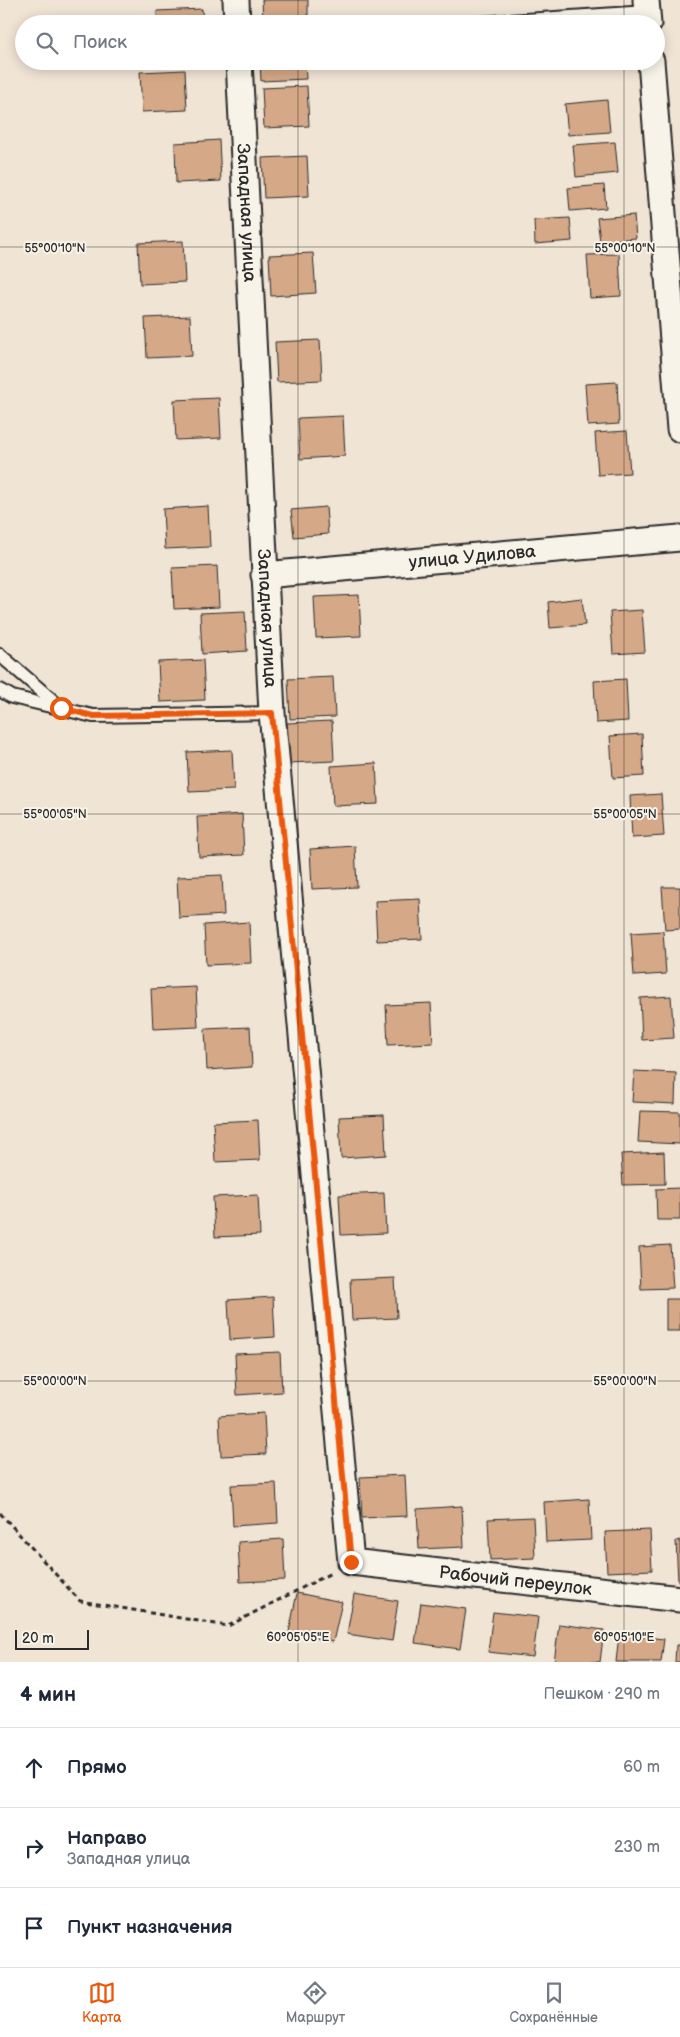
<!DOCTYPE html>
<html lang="ru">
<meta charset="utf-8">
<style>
:root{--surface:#fff;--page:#f2f2f3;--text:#1f2937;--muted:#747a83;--line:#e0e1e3;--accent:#ea580c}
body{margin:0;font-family:"Balsamiq Sans",sans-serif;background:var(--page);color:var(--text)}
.scale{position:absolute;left:15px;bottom:12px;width:74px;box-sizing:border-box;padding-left:5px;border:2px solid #2b2b2b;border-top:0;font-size:14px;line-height:18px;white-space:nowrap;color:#2b2b2b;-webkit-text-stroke:4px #f7f3e8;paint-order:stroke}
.stop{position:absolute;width:15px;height:15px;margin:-11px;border:4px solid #ea580c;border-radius:50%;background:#fff}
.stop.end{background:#ea580c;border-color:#fff;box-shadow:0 1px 5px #0008}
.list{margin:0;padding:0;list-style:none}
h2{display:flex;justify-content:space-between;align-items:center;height:65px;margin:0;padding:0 20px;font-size:21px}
h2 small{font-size:16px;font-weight:400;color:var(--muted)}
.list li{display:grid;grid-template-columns:32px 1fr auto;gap:15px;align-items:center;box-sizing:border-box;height:80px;padding:0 20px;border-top:1px solid var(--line)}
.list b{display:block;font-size:19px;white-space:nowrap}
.list p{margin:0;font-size:16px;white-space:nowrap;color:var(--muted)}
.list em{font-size:16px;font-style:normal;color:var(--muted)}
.icon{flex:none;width:28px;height:28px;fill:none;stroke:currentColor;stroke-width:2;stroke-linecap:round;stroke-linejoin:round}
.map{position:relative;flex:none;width:680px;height:1662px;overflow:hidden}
.search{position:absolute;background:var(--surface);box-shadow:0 2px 12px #0003;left:15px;right:15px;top:15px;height:55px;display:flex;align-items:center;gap:12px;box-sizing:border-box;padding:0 18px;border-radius:28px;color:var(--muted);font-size:19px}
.sheet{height:305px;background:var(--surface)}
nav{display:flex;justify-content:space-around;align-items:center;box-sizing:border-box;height:70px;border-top:1px solid var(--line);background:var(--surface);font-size:14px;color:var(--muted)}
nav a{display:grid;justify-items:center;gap:2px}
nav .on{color:var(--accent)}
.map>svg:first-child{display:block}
.building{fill:#d5a887;stroke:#2b2b2b}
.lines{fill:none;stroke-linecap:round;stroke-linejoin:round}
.lane-casing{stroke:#2b2b2b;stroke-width:16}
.street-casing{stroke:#2b2b2b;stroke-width:29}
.path{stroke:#2b2b2b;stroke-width:3;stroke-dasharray:5 4;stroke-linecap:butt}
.lane{stroke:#f7f3e8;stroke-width:12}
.street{stroke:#f7f3e8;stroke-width:25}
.route{stroke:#ea580c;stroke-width:6}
.ticks{fill:none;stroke:#2b2b2b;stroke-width:1;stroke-opacity:0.45}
.labels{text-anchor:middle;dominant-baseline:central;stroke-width:4;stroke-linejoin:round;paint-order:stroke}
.street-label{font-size:18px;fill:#2b2b2b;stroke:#f7f3e8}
.ticks-label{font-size:12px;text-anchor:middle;fill:#2b2b2b;stroke:#f7f3e8;stroke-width:4;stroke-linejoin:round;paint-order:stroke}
</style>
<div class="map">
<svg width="680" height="1662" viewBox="0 0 680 1662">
<rect width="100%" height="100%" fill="#f0e4d5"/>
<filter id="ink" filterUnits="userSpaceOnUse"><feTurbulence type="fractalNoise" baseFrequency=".02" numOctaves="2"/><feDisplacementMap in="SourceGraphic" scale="10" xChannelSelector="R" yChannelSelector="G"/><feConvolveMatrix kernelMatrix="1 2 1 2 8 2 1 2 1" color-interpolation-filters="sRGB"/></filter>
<g filter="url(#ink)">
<!-- building -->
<g class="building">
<path d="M262 0H308V18L263 20Z"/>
<path d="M202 9 203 24H158L157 11Z"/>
<path d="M260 61H305L306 79 261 81Z"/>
<path d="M565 61H596L597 65 565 67Z"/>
<path d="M185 70 187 110 142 112 140 72Z"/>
<path d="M307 86 309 126 264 128 262 88Z"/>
<path d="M607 100 610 132 568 135 565 104Z"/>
<path d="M219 140 221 181 176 183 175 143Z"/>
<path d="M615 142 618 173 576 177 573 145Z"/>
<path d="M307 156 309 196 264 198 262 158Z"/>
<path d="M604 185 606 208 570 211 568 188Z"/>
<path d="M634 215 636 238 600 241 597 218Z"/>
<path d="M570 218 572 241 535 244 534 220Z"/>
<path d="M183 241 185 282 140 284 138 243Z"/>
<path d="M313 253 316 293 271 296 269 255Z"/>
<path d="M619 254 621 296 590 298 587 255Z"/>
<path d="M190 316 192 356 147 358 145 318Z"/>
<path d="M320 340 322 380 277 382 275 342Z"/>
<path d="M617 382 619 424 588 426 585 384Z"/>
<path d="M219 398 221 438 176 440 174 400Z"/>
<path d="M343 416 345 456 300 459 298 418Z"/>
<path d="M627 431 630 473 598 475 595 433Z"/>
<path d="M208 506 210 547 165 549 163 509Z"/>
<path d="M326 507 328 534 294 537 291 510Z"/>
<path d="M217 566 219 607 174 609 172 568Z"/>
<path d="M359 595 361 636 316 638 314 597Z"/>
<path d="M582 598 585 625 550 628 548 602Z"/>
<path d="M642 610 645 652 613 654 610 612Z"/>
<path d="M245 611 247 651 202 654 200 613Z"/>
<path d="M203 660 205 700 160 702 158 662Z"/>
<path d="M333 677 335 717 290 719 288 679Z"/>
<path d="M626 679 628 721 596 723 594 681Z"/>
<path d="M332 721 334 761 289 763 287 723Z"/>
<path d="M642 734 644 776 613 778 610 736Z"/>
<path d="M232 750 234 790 189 792 187 752Z"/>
<path d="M376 763 378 804 333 806 331 766Z"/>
<path d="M661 794 664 836 632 838 630 796Z"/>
<path d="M242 814 244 855 199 857 197 817Z"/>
<path d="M355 846 357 887 312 889 310 849Z"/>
<path d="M222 875 224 915 179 918 177 877Z"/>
<path d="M662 887H680V929L665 930Z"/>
<path d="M420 899 422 939 377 941 375 901Z"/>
<path d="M249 922 251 963 206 965 204 925Z"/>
<path d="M663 931 666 974 634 976 631 933Z"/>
<path d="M196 987 198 1027 153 1029 151 989Z"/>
<path d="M671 996 674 1038 642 1040 640 998Z"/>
<path d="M431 1003 433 1043 388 1045 386 1005Z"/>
<path d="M250 1027 252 1067 207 1070 205 1029Z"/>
<path d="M634 1071 676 1073 675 1104 632 1102Z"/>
<path d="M640 1111 680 1112V1144L638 1142Z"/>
<path d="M384 1115 386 1155 341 1158 339 1117Z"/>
<path d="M258 1120 260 1160 215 1162 213 1122Z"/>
<path d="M664 1152 665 1184 623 1185 621 1154Z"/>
<path d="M680 1188V1220H657L656 1189Z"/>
<path d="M384 1193 386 1233 341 1235 339 1195Z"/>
<path d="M258 1195 260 1235 215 1237 213 1197Z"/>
<path d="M670 1245 673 1288 641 1289 639 1247Z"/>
<path d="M395 1278 397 1318 352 1320 350 1280Z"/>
<path d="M273 1297 275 1337 230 1340 228 1300Z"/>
<rect x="666" y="1299" width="14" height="32"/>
<path d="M280 1352 282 1392 237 1395 235 1354Z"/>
<path d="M264 1413 266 1454 221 1456 219 1416Z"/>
<path d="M405 1475 407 1516 362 1518 360 1477Z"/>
<path d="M276 1483 278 1523 233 1526 231 1485Z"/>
<path d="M589 1499 591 1540 546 1542 544 1502Z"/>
<path d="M462 1506 464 1547 419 1549 417 1509Z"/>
<path d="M533 1517 535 1558 490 1560 488 1519Z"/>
<path d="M650 1530 652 1570 607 1572 605 1532Z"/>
<path d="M283 1539 285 1580 240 1582 238 1542Z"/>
<path d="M680 1540V1581H678L676 1541Z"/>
<path d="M297 1593 342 1602 333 1642 289 1632Z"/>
<path d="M354 1594 398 1601 392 1641 347 1634Z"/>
<path d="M421 1603 466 1609 460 1649 415 1643Z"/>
<path d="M493 1612 538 1617 533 1657 488 1652Z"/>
<path d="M559 1624 604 1630 600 1662H554Z"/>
<path d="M619 1634 664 1639 661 1662H616Z"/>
<path d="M676 1645H680V1662H675Z"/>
</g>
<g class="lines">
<defs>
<g id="lane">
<path d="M465 24 647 12"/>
<path d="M0 655 59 706"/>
<path d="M0 690 12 697 93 716 272 713"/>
</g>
<g id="street">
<path d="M236 0 237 24"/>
<path d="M646 0 648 24"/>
<path id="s1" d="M239 61 272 713 351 1562 680 1599"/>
<path d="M651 61 680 429"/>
<path id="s2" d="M264 575 680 538"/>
</g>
</defs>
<!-- lane casing -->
<use href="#lane" class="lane-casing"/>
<!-- street casing -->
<use href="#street" class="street-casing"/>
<!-- path -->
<path class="path" d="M0 1513 80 1601 228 1626 331 1573"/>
<!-- lane -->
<use href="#lane" class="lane"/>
<!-- street -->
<use href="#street" class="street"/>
</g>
</g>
<g class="lines" filter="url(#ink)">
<!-- route -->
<path class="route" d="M61 708 93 716 272 713 351 1562"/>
</g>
<!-- ticks -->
<path class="ticks" d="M298 0V24M624 0V24M298 61V1662M624 61V1662M0 247H680M0 814H680M0 1381H680"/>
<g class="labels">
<!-- street labels -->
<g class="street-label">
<text stroke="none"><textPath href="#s1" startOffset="152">Западная улица</textPath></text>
<text stroke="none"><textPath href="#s2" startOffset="209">улица Удилова</textPath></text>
<text stroke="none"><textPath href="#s1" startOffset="558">Западная улица</textPath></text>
<text stroke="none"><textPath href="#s1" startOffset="1671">Рабочий переулок</textPath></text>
</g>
</g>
<g class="ticks-label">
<text x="55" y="252">55°00'10"N</text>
<text x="625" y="252">55°00'10"N</text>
<text x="55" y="818">55°00'05"N</text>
<text x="625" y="818">55°00'05"N</text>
<text x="55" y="1385">55°00'00"N</text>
<text x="625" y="1385">55°00'00"N</text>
<text x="298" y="1641">60°05'05"E</text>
<text x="624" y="1641">60°05'10"E</text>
</g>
</svg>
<div class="scale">20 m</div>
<div class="stop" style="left:61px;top:708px"></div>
<div class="stop end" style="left:351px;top:1562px"></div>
<div class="search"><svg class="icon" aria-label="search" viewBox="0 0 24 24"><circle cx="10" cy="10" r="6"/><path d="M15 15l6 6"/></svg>Поиск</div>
</div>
<section class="sheet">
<h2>4 мин<small>Пешком · 290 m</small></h2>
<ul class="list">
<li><svg class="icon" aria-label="ahead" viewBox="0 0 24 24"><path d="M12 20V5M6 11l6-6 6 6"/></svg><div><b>Прямо</b></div><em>60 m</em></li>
<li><svg class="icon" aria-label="right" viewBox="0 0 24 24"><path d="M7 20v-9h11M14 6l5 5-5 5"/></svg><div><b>Направо</b><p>Западная улица</p></div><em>230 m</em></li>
<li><svg class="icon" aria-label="arrive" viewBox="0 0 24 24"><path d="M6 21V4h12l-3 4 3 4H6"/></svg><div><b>Пункт назначения</b></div></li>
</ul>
</section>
<nav>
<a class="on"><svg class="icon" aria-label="map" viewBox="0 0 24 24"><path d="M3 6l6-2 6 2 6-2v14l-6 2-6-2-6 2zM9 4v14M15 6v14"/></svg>Карта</a>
<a><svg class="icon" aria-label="directions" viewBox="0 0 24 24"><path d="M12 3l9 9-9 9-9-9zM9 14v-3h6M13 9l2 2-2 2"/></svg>Маршрут</a>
<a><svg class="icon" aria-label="saved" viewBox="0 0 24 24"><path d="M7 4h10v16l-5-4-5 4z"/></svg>Сохранённые</a>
</nav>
